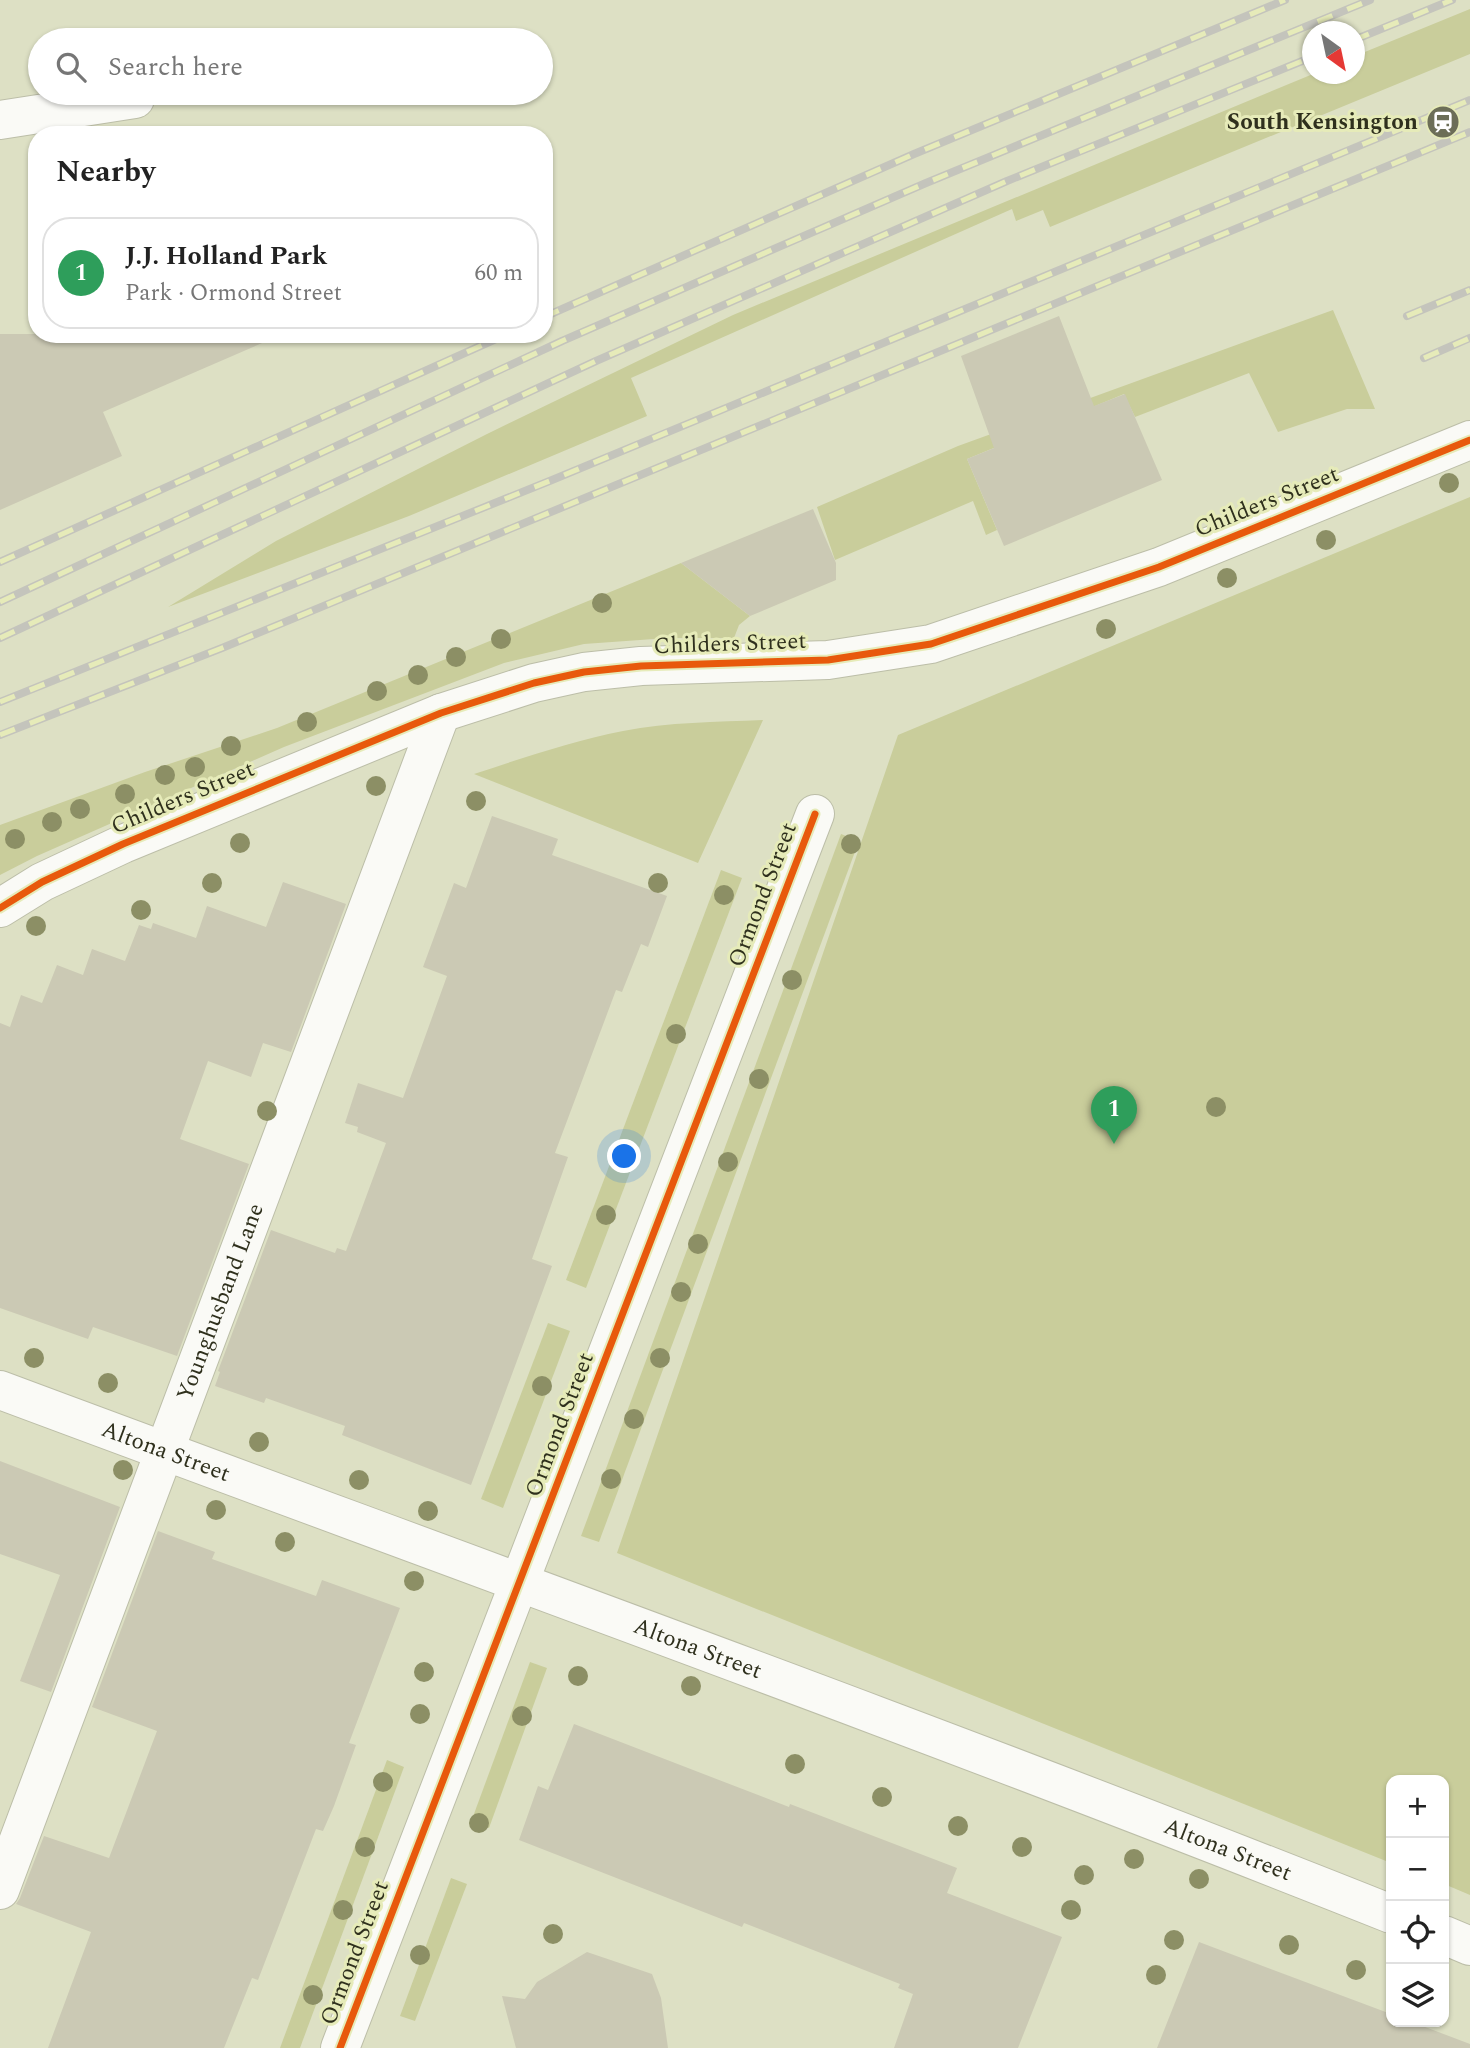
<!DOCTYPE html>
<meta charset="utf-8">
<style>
:root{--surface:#fff;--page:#f6f6f6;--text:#222;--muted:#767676;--line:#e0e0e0;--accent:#6c6e57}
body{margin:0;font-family:Spectral,serif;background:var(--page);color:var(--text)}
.controls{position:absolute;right:21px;bottom:21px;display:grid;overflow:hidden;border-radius:14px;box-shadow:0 2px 5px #0004}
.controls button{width:63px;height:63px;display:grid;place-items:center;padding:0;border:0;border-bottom:2px solid var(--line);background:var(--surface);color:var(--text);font:35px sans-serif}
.compass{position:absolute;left:1302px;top:21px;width:63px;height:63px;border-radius:50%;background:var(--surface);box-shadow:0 2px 5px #0004;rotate:147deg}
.you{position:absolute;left:625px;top:1157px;width:24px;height:24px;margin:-18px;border:5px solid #fff;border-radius:50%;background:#1a73e8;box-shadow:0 0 0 10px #1a73e833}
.badge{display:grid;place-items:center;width:46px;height:46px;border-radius:50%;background:var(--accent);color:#fff;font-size:23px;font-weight:700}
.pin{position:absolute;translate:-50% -58px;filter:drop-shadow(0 2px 4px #0008)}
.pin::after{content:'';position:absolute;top:37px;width:24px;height:21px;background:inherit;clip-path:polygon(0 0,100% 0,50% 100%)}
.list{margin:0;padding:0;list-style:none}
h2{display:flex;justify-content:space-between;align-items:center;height:91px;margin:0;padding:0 28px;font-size:30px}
h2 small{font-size:23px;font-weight:400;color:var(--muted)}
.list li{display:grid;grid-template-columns:46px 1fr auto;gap:21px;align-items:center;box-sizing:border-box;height:112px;margin:0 14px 14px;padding:0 14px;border:2px solid var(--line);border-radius:28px}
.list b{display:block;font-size:26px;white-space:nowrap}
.list p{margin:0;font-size:23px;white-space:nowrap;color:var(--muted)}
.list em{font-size:23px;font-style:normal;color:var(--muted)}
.icon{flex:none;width:38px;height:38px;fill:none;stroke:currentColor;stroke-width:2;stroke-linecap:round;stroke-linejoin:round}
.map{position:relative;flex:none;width:1470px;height:2048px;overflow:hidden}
.search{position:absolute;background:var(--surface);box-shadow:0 2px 5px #0004;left:28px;top:28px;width:525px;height:77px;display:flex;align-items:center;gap:18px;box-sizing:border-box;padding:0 24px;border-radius:38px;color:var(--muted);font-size:26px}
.panel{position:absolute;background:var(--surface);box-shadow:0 2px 5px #0004;left:28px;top:126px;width:525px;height:217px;border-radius:28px}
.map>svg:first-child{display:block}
.green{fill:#c9cd9b}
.building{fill:#cbc9b4}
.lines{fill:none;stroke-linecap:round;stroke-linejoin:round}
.minor-casing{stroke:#bcbea8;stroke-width:40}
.minor{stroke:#fafaf6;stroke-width:38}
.rail-casing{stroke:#c4c4bc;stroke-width:8}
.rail{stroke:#e6ebb9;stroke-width:5;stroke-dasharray:16;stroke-linecap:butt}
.cycleway-casing{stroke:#e6ebb9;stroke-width:11}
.cycleway{stroke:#e8590c;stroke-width:7}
.tree{fill:#8c8f65}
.labels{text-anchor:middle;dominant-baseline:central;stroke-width:6;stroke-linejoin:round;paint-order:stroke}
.poi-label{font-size:23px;font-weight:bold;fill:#2f301d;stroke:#e6ebb9;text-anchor:end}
.street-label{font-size:23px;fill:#2f301d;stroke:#e6ebb9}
</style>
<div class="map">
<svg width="1470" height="2048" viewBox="0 0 1470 2048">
<rect width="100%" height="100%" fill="#dde0c4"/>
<!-- green -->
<g class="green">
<path d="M1470 9V54L1050 227 1043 210 1016 221 1012 209 631 378 647 416 409 516 168 607 276 541 487 434 733 315 1313 74H1354L1355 56Z"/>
<path d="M1333 310 1375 409H1347L1278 432 1249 373 1135 417 1124 394 967 459 997 530 986 535 973 501 835 560 817 507 958 446Z"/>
<path d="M1470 497V1895L1444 1884V1780H1391V1863L617 1553 898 735Z"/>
<path d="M681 563 750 616 739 625 734 638H668L584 644 504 663 284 747 37 856 0 875V825L145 772 277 728Z"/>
<path d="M763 720 698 863 474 774C523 758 572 741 623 731 669 722 716 722 763 720Z"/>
<path d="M841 834 859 841 599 1542 581 1536Z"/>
<path d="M721 870 742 878 586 1288 566 1280Z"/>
<path d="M548 1323 570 1331 503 1508 481 1499Z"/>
<path d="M530 1662 547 1668 489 1828 471 1822Z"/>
<path d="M387 1760 404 1767 300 2048H280Z"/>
<path d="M451 1878 467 1884 415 2021 400 2016Z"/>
</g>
<!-- building -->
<g class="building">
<path d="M1059 316 1094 406 1125 394 1162 480 1004 546 967 459 994 448 961 356Z"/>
<path d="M0 334H283L103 412 122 456 0 510Z"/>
<path d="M813 509 836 563V580L750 616 681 563Z"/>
<path d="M492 816 558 839 552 855 667 896 648 947 641 944 622 992 616 990 555 1153 568 1157 532 1259 552 1266 471 1485 342 1435 345 1426 266 1398 264 1403 215 1386 220 1372 218 1371 271 1230 335 1253 337 1248 346 1251 386 1143 357 1132 358 1127 345 1123 358 1083 403 1098 447 976 423 967 454 883 466 888Z"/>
<path d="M283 882 346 904 291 1052 263 1043 251 1077 208 1061 180 1139 249 1164 177 1356 93 1327 88 1339 0 1308V1023L10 1027 21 995 42 1003 57 965 83 975 92 949 125 961 139 925 151 929 153 923 196 938 207 906 266 927Z"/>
<path d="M0 1461 120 1507 51 1692 20 1681 60 1575 0 1554Z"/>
<path d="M158 1531 215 1552 212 1559 316 1596 322 1580 400 1608 349 1743 356 1745 334 1806 323 1831 316 1829 258 1980 252 1978 224 2048H48L91 1932 16 1904 20 1898 44 1836 109 1858 157 1731 92 1707Z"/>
<path d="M574 1724 789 1807 790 1804 957 1868 947 1893 1062 1937 1018 2048H894L913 1994 898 1988 900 1984 744 1923 742 1927 519 1840 538 1786 548 1790Z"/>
<path d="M1199 1942 1391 2014V2022H1412L1470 2044V2048H1157Z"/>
<path d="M587 1952 652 1974 661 1998 668 2048H516L502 1996 525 1999 537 1982Z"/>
</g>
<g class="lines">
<defs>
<g id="minor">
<path d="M0 120 135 99"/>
<path d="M0 908 42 882 123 844 441 713 534 683 584 672 641 666 828 660 931 644 1159 567 1470 440"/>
<path id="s1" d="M0 1390C464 1563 931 1731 1391 1914"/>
<path id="s2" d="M0 1890 441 713"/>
<path d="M1444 1935 1470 1946"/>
<path d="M340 2048 815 814"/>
</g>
</defs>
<!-- minor casing -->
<use href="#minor" class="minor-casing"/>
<!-- minor -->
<use href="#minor" class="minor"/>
<defs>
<g id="rail">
<path d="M1354 40 1452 0"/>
<path d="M1407 316 1470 290"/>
<path d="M544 317 914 154 1285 0"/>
<path d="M1424 358 1470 338"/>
<path d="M0 562 507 334"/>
<path d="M0 602 562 341 926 183 1370 0"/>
<path d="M0 638 596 361 1007 181 1312 57"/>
<path d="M0 702 552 480 1470 100"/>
<path d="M0 735 222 648 1470 132"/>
</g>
</defs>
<!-- rail casing -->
<use href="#rail" class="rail-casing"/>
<!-- rail -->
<use href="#rail" class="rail"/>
<defs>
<g id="cycleway">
<path d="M0 908 42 882 123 844 441 713 534 683 584 672 641 666 828 660 931 644 1159 567 1470 440"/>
<path d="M340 2048 815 814"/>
</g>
</defs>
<!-- cycleway casing -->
<use href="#cycleway" class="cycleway-casing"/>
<!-- cycleway -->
<use href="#cycleway" class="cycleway"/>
</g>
<!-- trees -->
<g class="tree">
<circle cx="1449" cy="483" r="10"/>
<circle cx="1326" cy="540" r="10"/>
<circle cx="1227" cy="578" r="10"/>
<circle cx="602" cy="603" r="10"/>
<circle cx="1106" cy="629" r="10"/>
<circle cx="501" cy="639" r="10"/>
<circle cx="456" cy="657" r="10"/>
<circle cx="418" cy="675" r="10"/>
<circle cx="377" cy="691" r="10"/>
<circle cx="307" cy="722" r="10"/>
<circle cx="231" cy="746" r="10"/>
<circle cx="195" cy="767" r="10"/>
<circle cx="165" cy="775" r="10"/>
<circle cx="376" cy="786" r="10"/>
<circle cx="125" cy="794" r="10"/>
<circle cx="476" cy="801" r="10"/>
<circle cx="80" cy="809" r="10"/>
<circle cx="52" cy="822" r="10"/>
<circle cx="15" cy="839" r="10"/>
<circle cx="240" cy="843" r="10"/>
<circle cx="851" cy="844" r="10"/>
<circle cx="212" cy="883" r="10"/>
<circle cx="658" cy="883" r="10"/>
<circle cx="724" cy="895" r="10"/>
<circle cx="141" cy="910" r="10"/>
<circle cx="36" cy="926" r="10"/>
<circle cx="792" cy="980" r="10"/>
<circle cx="676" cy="1034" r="10"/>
<circle cx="759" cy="1079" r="10"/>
<circle cx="1216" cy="1107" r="10"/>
<circle cx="267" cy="1111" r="10"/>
<circle cx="728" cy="1162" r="10"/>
<circle cx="606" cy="1215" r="10"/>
<circle cx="698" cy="1244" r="10"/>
<circle cx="681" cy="1292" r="10"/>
<circle cx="34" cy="1358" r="10"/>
<circle cx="660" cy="1358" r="10"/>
<circle cx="108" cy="1383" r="10"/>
<circle cx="542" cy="1386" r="10"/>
<circle cx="634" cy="1419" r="10"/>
<circle cx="259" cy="1442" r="10"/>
<circle cx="123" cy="1470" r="10"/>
<circle cx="611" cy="1479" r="10"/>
<circle cx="359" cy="1480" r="10"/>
<circle cx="216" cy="1510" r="10"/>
<circle cx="428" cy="1511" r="10"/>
<circle cx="285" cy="1542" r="10"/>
<circle cx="414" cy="1581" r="10"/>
<circle cx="424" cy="1672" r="10"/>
<circle cx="578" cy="1676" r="10"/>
<circle cx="691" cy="1686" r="10"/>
<circle cx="420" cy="1714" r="10"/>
<circle cx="522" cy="1716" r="10"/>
<circle cx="795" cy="1764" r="10"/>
<circle cx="383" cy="1782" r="10"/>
<circle cx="882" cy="1797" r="10"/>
<circle cx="479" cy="1823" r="10"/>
<circle cx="958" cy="1826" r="10"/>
<circle cx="365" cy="1847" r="10"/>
<circle cx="1022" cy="1847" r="10"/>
<circle cx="1134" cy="1859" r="10"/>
<circle cx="1084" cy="1875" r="10"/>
<circle cx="1199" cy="1879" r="10"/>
<circle cx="343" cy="1910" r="10"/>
<circle cx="1071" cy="1910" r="10"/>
<circle cx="553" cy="1934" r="10"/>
<circle cx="1174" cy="1940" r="10"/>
<circle cx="1289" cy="1945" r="10"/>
<circle cx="420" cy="1955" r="10"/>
<circle cx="1356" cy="1970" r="10"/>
<circle cx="1156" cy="1975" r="10"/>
<circle cx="313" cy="1995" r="10"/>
</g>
<!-- icons -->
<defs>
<symbol id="station-disc" viewBox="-11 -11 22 22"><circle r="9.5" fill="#6c6e57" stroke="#e6ebb9"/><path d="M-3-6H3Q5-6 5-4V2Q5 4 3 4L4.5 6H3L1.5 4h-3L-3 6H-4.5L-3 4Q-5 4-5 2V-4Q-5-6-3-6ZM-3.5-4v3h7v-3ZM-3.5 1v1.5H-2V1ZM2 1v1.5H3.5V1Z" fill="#fff"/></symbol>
</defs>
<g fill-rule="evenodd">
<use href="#station-disc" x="1424" y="103" width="38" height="38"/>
</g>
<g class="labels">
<!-- poi labels -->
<g class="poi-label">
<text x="1418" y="122">South Kensington</text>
</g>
<!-- street labels -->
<g class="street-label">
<text transform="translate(1267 502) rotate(-22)">Childers Street</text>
<text transform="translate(730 644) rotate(-2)">Childers Street</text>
<text transform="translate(183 798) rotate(-23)">Childers Street</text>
<text transform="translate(763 895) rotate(-69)">Ormond Street</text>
<text stroke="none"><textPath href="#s2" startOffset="628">Younghusband Lane</textPath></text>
<text transform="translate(560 1425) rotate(-69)">Ormond Street</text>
<text stroke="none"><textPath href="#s1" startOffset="177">Altona Street</textPath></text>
<text stroke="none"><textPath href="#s1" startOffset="744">Altona Street</textPath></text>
<text stroke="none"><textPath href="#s1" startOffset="1311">Altona Street</textPath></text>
<text transform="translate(355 1953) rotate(-69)">Ormond Street</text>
</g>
</g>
</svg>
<div class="controls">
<button>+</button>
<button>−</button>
<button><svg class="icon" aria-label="locate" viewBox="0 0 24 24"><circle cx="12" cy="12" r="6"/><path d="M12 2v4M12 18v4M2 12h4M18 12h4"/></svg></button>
<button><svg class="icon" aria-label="layers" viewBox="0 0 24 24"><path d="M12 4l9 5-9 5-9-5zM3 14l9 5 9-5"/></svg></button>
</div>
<svg class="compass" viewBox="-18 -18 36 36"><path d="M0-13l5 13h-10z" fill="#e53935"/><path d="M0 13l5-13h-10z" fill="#767676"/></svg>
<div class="you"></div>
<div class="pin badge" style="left:1114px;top:1144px;background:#2e9e5b">1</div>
<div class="search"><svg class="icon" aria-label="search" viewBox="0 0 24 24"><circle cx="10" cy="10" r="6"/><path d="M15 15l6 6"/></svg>Search here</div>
<section class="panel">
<h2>Nearby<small></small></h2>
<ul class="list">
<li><span class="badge" style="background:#2e9e5b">1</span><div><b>J.J. Holland Park</b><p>Park · Ormond Street</p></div><em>60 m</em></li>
</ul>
</section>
</div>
